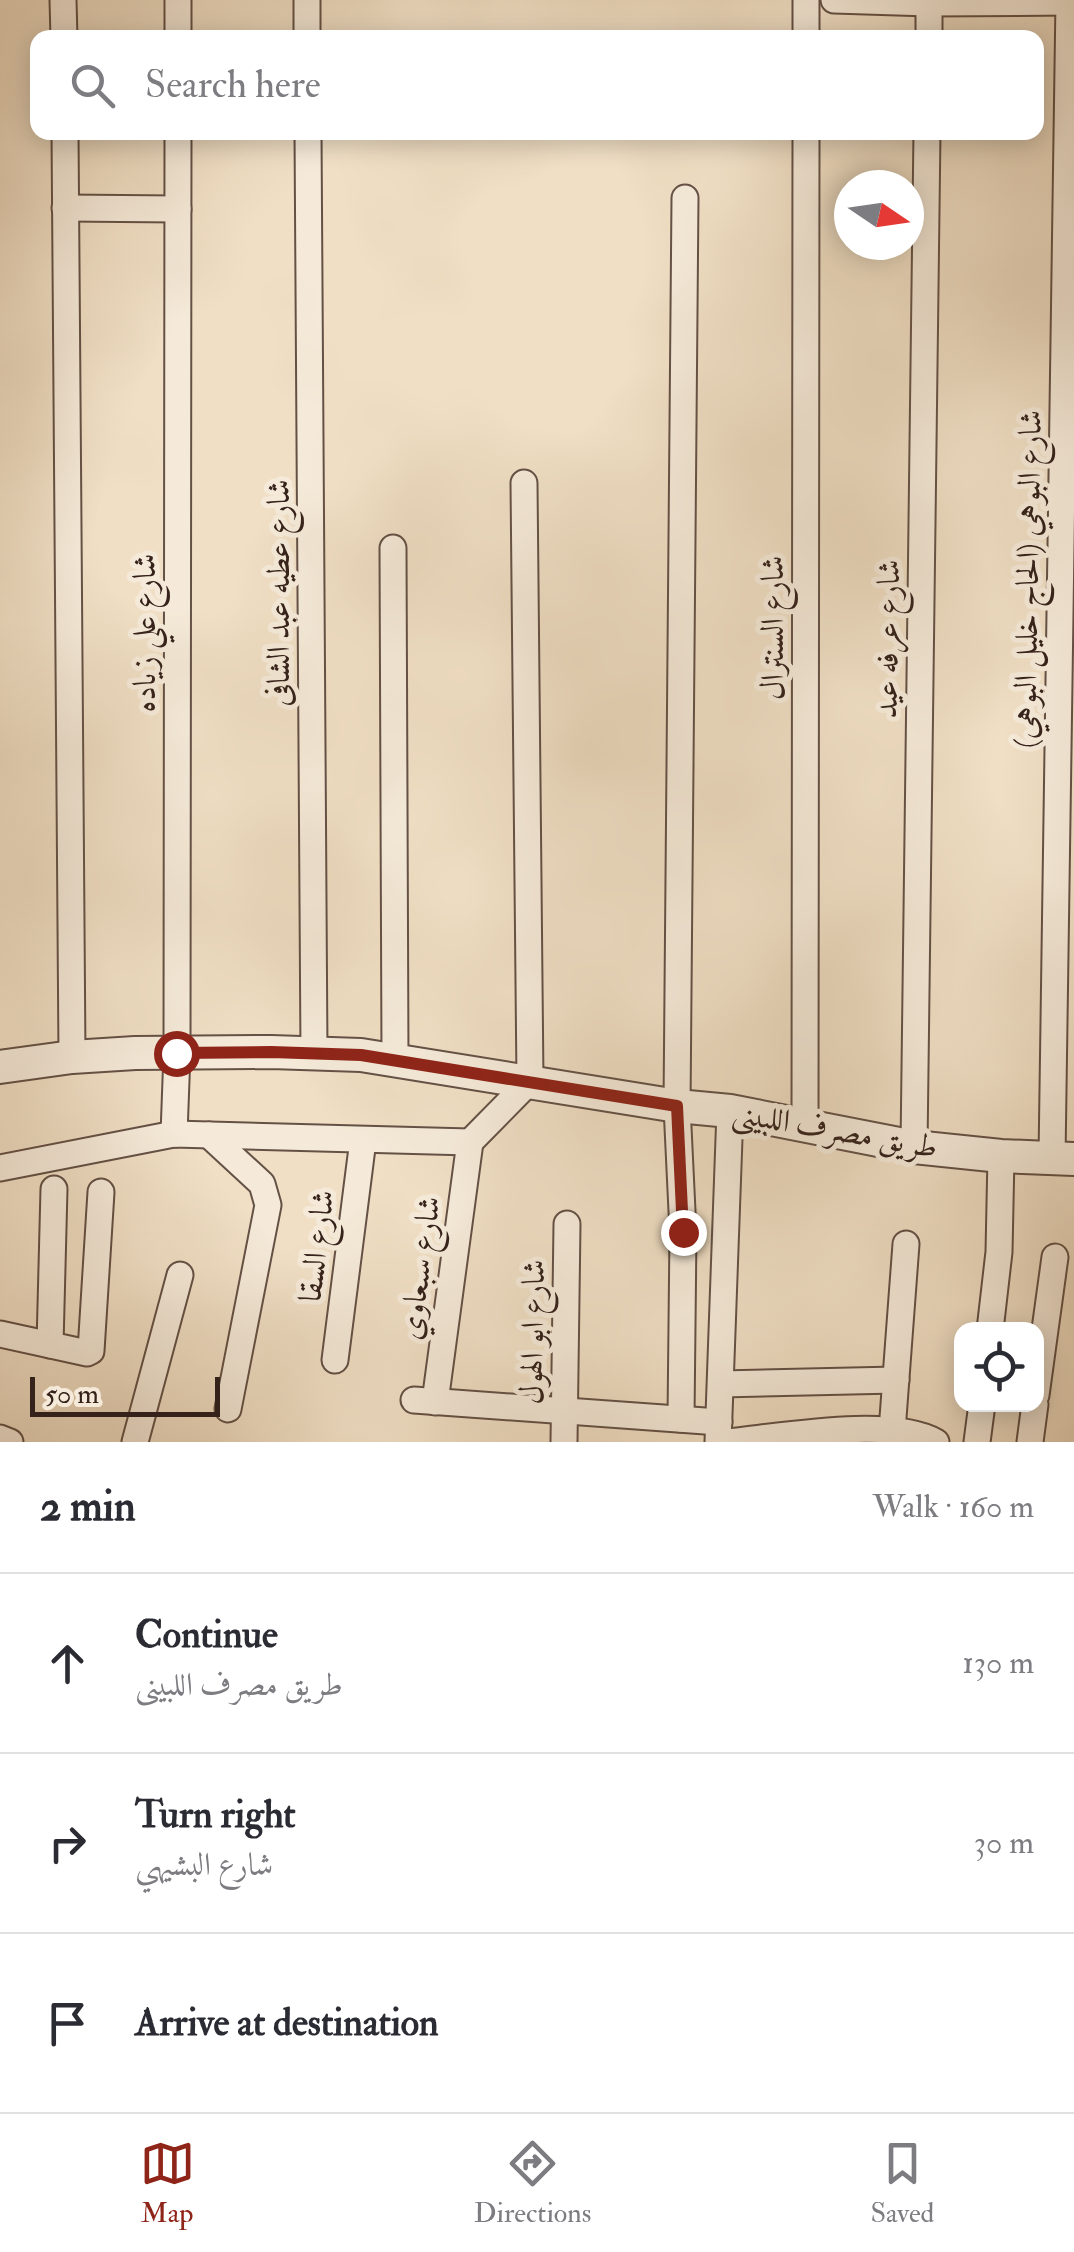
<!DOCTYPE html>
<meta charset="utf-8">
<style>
:root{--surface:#fff;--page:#f7f7f7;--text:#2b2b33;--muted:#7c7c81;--line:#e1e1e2;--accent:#8f2418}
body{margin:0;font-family:"IM FELL Double Pica",Amiri,serif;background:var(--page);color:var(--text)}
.controls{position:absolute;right:30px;bottom:30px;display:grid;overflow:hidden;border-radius:20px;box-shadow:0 5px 25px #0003}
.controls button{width:90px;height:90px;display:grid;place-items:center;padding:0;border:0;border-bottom:2px solid var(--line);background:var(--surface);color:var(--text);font:50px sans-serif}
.compass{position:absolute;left:834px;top:170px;width:90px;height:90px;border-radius:50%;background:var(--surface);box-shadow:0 5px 25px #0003;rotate:103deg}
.scale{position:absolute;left:30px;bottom:25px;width:190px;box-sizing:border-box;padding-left:10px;border:5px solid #35221b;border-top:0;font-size:28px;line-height:35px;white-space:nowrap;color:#35221b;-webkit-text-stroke:8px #f5ead9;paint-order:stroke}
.stop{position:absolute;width:30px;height:30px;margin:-22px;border:8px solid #8f2418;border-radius:50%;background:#fff}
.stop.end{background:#8f2418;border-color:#fff;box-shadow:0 2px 10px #0008}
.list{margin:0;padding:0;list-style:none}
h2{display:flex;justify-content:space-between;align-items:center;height:130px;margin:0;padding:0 40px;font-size:42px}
h2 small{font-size:32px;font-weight:400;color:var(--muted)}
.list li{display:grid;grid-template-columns:65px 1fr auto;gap:30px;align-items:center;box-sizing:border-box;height:180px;padding:0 40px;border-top:2px solid var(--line)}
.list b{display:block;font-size:38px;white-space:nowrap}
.list p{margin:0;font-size:32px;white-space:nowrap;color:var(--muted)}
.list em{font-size:32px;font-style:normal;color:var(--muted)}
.icon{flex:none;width:55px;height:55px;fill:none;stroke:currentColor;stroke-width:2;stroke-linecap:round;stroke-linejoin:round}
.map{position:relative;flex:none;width:1074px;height:1442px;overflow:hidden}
.search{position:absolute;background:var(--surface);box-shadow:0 5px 25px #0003;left:30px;right:30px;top:30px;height:110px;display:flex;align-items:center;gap:25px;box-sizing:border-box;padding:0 35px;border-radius:20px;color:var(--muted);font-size:38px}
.sheet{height:670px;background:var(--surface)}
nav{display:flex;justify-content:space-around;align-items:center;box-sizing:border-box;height:140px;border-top:2px solid var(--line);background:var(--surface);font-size:28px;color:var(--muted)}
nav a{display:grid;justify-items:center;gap:5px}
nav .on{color:var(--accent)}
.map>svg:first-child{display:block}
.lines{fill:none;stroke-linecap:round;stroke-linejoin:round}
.minor-casing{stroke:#645146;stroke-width:29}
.tertiary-casing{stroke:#645146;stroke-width:36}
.minor{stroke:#f5ead9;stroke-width:25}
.tertiary{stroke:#f5ead9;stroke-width:32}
.route{stroke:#8f2418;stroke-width:12}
.labels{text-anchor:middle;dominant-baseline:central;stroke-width:10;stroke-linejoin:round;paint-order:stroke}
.street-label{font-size:32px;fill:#35221b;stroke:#f5ead9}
</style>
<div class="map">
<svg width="1074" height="1442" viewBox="0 0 1074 1442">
<rect width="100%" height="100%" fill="#f0dfc5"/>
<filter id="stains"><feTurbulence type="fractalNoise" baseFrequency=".002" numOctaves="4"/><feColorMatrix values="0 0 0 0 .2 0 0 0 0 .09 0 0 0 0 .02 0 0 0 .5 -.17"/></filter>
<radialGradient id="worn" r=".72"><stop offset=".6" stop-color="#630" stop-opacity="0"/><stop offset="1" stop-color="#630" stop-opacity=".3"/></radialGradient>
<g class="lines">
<defs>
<g id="minor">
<path d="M63 0 64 38"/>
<path d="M307 0V38"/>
<path d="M834 0 929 3 1074 2"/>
<path d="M178 38V0"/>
<path d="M806 38V0"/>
<path d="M929 38V0"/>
<path d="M65 132 72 1057"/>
<path d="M308 132 314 1053"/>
<path d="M65 208 178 209"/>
<path d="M393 548 395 1059"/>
<path d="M805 1124 806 132"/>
<path d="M174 1134 177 1053 178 132"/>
<path d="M209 1135 262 1184 268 1205 228 1409"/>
<path d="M914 1147 927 132"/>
<path d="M1052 1158 1069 0"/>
<path d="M0 1168 174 1134 470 1142 530 1081 524 483"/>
<path d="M990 1330 999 1252 1001 1156"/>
<path d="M0 1334 87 1353 91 1351 101 1192"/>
<path d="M50 1345 54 1189"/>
<path d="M335 1360 363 1140"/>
<path d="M721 1384 896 1380"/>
<path d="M1036 1395 1055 1257"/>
<path d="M414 1400 719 1422"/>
<path d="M435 1402 470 1142"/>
<path d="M681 1419 683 1232 677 1106 685 198"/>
<path d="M892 1431 906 1244"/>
<path d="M0 1438 10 1442"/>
<path d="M135 1442 180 1275"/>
<path d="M564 1442 567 1224"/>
<path d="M718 1442 730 1111"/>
<path d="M727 1442C779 1437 891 1416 936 1442"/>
<path d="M977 1442 982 1404"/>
<path d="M1030 1442 1035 1404"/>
</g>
<path id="tertiary" d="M0 1067 72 1057 135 1053 271 1052 361 1055 677 1106 730 1111 914 1147 1001 1156 1074 1159"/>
</defs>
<!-- minor casing -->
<use href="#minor" class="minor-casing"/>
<!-- tertiary casing -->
<use href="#tertiary" class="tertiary-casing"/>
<!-- minor -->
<use href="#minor" class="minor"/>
<!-- tertiary -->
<use href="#tertiary" class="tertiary"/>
</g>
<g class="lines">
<!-- route -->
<path class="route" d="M176 1053 271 1052 361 1055 677 1106 683 1232"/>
</g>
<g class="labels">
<!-- street labels -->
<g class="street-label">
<text transform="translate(1028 579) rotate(-89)">شارع البوهي (الحاج خليل البوهي)</text>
<text transform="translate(279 593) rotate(-90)">شارع عطيه عبد الشافى</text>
<text transform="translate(773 628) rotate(-90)">شارع السنترال</text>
<text transform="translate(145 633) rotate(-90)">شارع علي زياده</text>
<text transform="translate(888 639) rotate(-89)">شارع عرفه عيد</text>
<text transform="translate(835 1130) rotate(10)">طريق مصرف اللبينى</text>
<text transform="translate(317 1246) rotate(-83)">شارع السقا</text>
<text transform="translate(420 1268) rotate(-82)">شارع سبعاوي</text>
<text transform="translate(533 1332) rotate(-89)">شارع ابو الهول</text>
</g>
</g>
<rect width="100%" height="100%" filter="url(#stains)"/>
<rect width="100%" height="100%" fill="url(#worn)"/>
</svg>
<div class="controls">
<button><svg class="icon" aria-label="locate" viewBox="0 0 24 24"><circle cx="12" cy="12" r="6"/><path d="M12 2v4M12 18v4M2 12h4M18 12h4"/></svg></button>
</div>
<svg class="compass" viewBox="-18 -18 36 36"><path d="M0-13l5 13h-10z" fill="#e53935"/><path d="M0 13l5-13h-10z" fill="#7c7c81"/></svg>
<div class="scale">50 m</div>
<div class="stop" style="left:176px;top:1053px"></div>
<div class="stop end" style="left:683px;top:1232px"></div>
<div class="search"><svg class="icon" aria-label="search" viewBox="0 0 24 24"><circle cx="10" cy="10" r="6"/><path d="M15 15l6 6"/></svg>Search here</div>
</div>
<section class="sheet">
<h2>2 min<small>Walk · 160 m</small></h2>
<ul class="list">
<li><svg class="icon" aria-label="ahead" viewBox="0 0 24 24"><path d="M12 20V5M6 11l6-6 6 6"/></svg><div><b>Continue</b><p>طريق مصرف اللبينى</p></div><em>130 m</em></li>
<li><svg class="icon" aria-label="right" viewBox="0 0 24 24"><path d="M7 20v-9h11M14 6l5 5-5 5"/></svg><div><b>Turn right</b><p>شارع البشيهي</p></div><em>30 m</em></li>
<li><svg class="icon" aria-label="arrive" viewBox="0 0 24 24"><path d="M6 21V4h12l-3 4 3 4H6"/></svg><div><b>Arrive at destination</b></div></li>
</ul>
</section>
<nav>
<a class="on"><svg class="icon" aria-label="map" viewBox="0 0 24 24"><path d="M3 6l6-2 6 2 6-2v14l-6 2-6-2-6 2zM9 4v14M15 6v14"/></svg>Map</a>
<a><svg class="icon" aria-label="directions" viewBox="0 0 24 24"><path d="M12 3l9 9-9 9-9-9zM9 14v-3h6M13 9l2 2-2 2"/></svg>Directions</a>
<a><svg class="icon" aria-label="saved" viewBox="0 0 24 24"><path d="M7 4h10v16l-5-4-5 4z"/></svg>Saved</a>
</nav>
